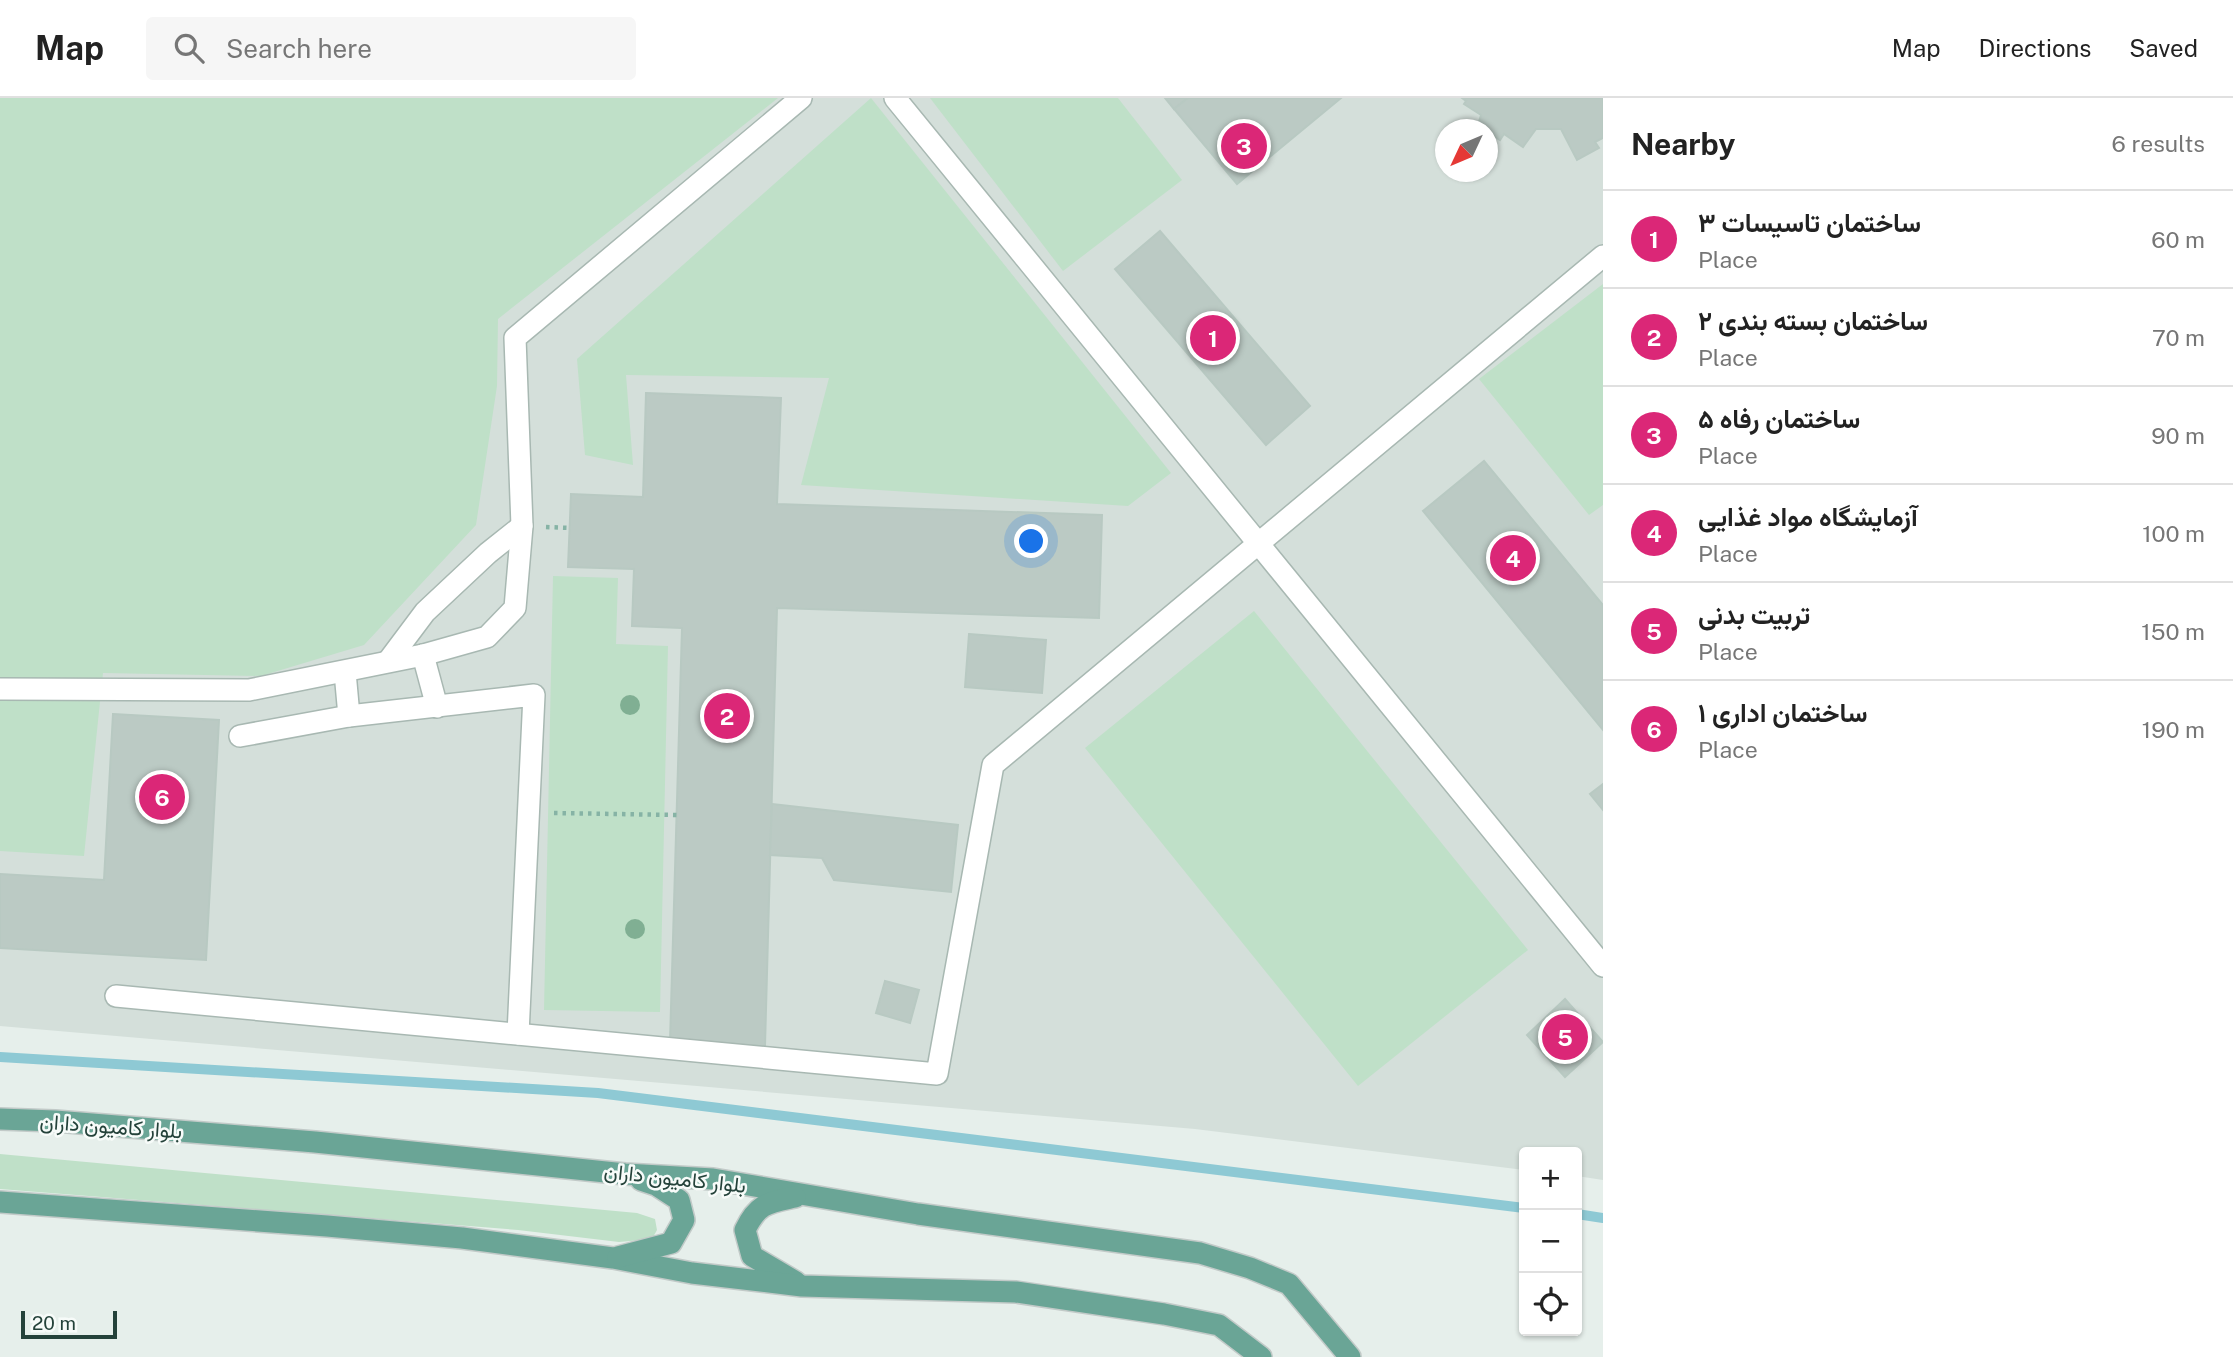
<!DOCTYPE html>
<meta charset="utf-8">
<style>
:root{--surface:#fff;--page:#f6f6f6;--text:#222;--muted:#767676;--line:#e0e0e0;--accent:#db2777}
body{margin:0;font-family:"Public Sans",Vazirmatn,sans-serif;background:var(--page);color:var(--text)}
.controls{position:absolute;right:21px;bottom:21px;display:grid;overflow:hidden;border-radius:7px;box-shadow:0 2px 5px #0004}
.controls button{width:63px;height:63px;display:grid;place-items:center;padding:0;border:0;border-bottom:2px solid var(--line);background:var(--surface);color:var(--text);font:35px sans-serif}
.compass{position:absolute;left:1435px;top:21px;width:63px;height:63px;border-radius:50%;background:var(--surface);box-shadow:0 2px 5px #0004;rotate:226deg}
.scale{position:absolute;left:21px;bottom:18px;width:96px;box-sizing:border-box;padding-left:7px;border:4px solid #24423a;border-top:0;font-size:19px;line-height:24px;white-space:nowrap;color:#24423a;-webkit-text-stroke:5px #f7fbf9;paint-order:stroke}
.you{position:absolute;left:1032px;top:444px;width:24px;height:24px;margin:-18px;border:5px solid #fff;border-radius:50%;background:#1a73e8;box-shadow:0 0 0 10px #1a73e833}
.badge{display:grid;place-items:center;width:46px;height:46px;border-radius:50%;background:var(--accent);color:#fff;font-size:23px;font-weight:700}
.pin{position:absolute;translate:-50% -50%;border:4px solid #fff;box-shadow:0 2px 7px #0006}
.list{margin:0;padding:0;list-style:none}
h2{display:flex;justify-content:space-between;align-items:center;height:91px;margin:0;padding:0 28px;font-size:30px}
h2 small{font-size:23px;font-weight:400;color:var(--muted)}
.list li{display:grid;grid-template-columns:46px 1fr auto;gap:21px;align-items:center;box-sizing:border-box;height:98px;padding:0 28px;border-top:2px solid var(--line)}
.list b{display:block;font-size:26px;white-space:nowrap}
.list p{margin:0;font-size:23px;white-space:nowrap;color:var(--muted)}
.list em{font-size:23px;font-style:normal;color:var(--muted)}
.icon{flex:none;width:38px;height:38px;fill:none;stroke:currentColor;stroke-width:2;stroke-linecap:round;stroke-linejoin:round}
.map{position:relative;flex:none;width:1603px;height:1259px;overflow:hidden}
header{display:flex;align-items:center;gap:42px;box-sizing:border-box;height:98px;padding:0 35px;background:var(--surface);border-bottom:2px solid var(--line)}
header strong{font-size:33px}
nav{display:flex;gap:38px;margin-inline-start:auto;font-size:24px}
.search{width:490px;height:63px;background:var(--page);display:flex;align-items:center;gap:18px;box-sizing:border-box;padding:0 24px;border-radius:7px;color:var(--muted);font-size:26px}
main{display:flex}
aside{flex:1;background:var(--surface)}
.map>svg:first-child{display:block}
.built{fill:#d4dfda;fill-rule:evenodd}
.green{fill:#bfe0c8}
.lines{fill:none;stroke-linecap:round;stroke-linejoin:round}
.stream{stroke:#8ec9d4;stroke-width:10}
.building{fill:#bbcac4;stroke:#b8c9c2;stroke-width:2}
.minor-casing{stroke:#a8b8b2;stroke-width:24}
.major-casing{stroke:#c2cac8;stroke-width:24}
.path{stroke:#86b3a5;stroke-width:4.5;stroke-dasharray:3.5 5;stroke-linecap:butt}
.minor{stroke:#fff;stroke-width:21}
.major{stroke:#6aa596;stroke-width:21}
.tree{fill:#80af93}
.labels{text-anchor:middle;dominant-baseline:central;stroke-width:5;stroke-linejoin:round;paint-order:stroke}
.street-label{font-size:21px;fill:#24423a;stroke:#f7fbf9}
</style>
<header>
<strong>Map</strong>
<div class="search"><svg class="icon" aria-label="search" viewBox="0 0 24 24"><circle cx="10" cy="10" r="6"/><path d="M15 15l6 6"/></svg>Search here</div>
<nav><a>Map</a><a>Directions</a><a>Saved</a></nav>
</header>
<main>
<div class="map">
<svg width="1603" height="1259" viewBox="0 0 1603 1259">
<rect width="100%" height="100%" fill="#e6efeb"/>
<!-- built -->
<path class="built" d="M0 0H1603V1082L1577 1078V1054H1524V1072L1195 1031 0 928ZM1446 32H1488V74H1446Z"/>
<!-- green -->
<g class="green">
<path d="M0 0H778L498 221 497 288 476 427 364 547 261 578 103 575 84 758 0 753Z"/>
<path d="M871 0 1171 375 1128 408 801 387 829 280 626 277 633 367 585 357 577 261Z"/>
<path d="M930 0H1118L1182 82 1063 173Z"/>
<path d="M1603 186V407L1589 417 1479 281Z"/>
<path d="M553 478 618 480 616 546 668 548 660 914 544 912Z"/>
<path d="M1254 513 1528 852 1358 988 1085 650Z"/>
<path d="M0 1056 637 1115 655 1121 657 1132 652 1141 619 1144 518 1132 0 1091Z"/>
</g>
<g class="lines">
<!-- stream -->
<g class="stream">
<path d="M0 959 598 995 1524 1110"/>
<path d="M1577 1116 1603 1120"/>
</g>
</g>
<!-- building -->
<g class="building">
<path d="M1165 0H1188L1174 11Z"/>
<path d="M1188 0H1341L1237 86 1174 11Z"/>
<path d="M1462 0H1603V40L1595 44 1599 50 1577 62 1561 31H1536L1523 49 1504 36 1500 42 1478 27 1481 17 1464 6 1466 3Z"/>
<path d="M1160 133 1310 308 1266 347 1115 171Z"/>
<path d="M646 295 781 300 777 406 1102 417 1099 520 777 510 765 948 670 944 682 530 632 528 634 471 568 469 571 396 643 399Z"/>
<path d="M1484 363 1603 507V632L1423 413Z"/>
<path d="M969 536 1046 542 1042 595 965 589Z"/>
<path d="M113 616 219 622 206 862 0 850V776L104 782Z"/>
<path d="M1603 686V712L1590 696Z"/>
<path d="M772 706 958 727 951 794 834 782 822 760 770 757Z"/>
<path d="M885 883 919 892 910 925 876 915Z"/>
<path d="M1565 901 1603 944 1565 979 1527 937Z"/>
</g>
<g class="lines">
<defs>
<g id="minor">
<path d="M895 0 1603 868"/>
<path d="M423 557 437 609"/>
<path d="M389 562 425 514 488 455 522 428"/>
<path d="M345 574 349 618"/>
<path d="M0 591 249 592 423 557 487 539 515 510 522 428 515 240 801 0"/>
<path d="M240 638 349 618 534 597 518 936"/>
<path d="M116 898 937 976 993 667 1603 158"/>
</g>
<g id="major">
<path d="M0 1021 55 1023 315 1044 625 1076 713 1081 918 1116 1200 1155 1250 1170 1289 1186 1350 1259"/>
<path d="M795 1099C768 1105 758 1105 745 1132L752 1158 796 1184"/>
<path d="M0 1104 327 1128 462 1140 613 1160 692 1175 802 1188 1016 1194 1164 1216 1219 1227 1261 1259"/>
<path d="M618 1159 671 1145 684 1122 679 1102 656 1087 641 1082"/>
</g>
</defs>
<!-- minor casing -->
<use href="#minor" class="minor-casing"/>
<!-- major casing -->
<use href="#major" class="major-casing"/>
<!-- path -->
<g class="path">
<path d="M546 429 570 430"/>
<path d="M554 715 677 717"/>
</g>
<!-- minor -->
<use href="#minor" class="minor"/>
<!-- major -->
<use href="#major" class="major"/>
</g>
<!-- trees -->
<g class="tree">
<circle cx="630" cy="607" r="10"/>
<circle cx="635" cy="831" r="10"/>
</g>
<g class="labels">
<!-- street labels -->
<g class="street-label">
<text transform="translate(111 1028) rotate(4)">بلوار کامیون داران</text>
<text transform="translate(675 1080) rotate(6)">بلوار کامیون داران</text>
</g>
</g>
</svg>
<div class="controls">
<button>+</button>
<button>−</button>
<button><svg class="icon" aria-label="locate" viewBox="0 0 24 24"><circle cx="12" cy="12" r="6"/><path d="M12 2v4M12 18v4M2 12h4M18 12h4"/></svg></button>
</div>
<svg class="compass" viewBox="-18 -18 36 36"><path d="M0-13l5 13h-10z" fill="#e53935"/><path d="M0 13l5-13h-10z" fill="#767676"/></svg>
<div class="scale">20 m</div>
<div class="you"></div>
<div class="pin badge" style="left:1213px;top:240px">1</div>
<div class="pin badge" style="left:727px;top:618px">2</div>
<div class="pin badge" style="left:1244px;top:48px">3</div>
<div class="pin badge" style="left:1513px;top:460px">4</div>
<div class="pin badge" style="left:1565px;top:939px">5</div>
<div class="pin badge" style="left:162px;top:699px">6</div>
</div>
<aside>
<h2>Nearby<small>6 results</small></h2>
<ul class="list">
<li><span class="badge">1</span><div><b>۳ ساختمان تاسیسات</b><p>Place</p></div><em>60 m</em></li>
<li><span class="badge">2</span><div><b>۲ ساختمان بسته بندی</b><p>Place</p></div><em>70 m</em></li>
<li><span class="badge">3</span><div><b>۵ ساختمان رفاه</b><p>Place</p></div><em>90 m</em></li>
<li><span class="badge">4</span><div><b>آزمایشگاه مواد غذایی</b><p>Place</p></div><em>100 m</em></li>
<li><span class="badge">5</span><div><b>تربیت بدنی</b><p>Place</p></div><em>150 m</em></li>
<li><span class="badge">6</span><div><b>۱ ساختمان اداری</b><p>Place</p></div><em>190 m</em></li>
</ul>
</aside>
</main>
